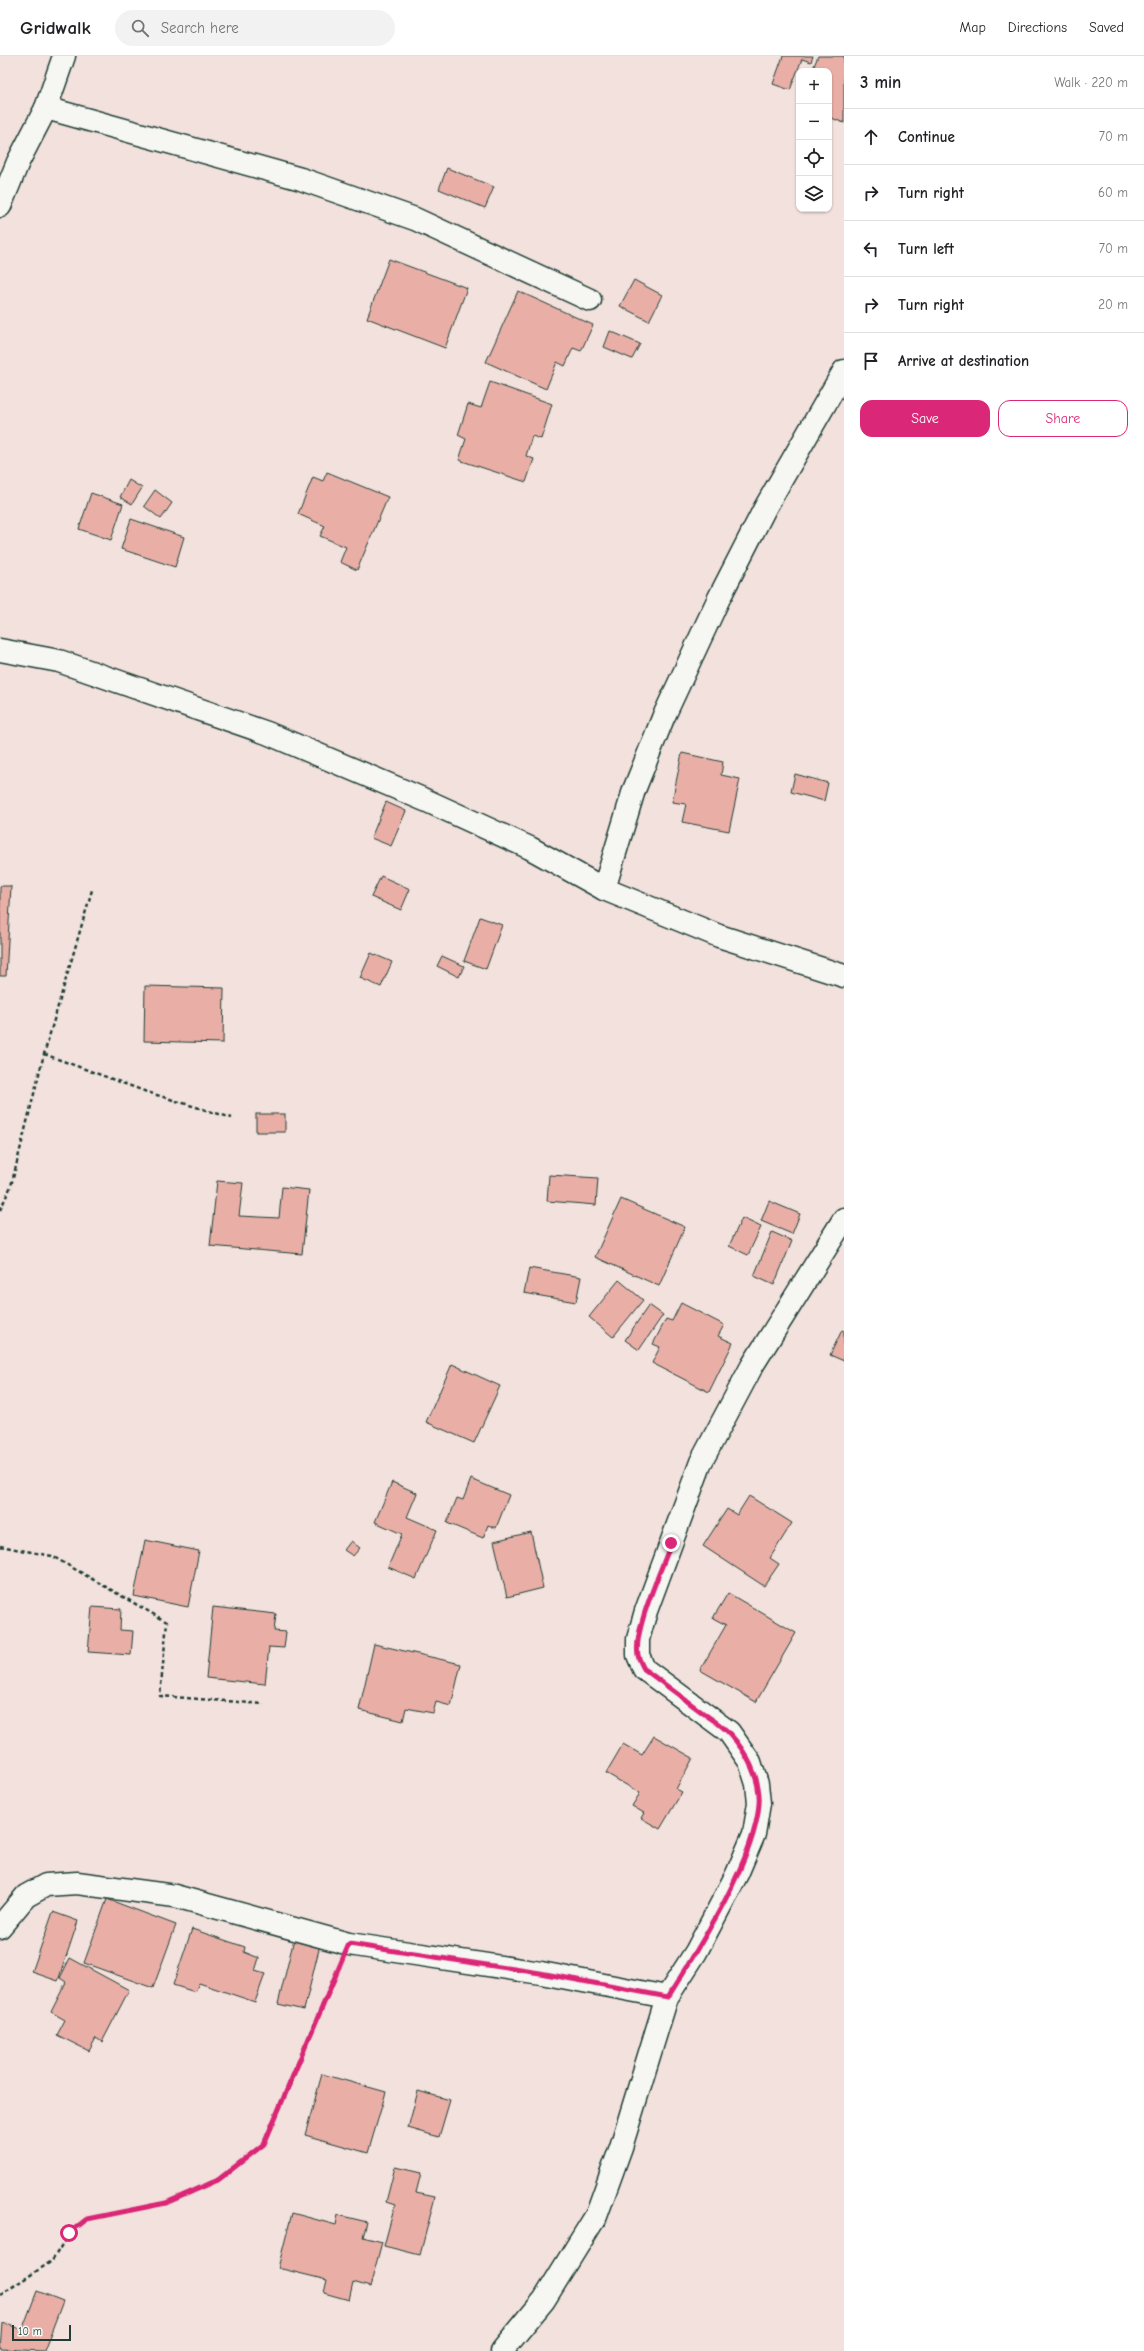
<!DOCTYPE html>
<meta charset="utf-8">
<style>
:root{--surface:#fff;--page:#f2f2f2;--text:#202124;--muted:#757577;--line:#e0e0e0;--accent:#db2777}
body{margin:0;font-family:"Comic Neue",sans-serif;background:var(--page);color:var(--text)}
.controls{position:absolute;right:12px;top:12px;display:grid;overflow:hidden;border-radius:8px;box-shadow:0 1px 3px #0004}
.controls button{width:36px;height:36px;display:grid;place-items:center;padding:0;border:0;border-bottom:1px solid var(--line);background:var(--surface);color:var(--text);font:20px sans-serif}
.scale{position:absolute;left:12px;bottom:10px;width:59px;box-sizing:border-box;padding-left:4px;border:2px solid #1f3d34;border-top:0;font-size:11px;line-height:14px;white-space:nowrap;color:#1f3d34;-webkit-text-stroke:3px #f6f6f2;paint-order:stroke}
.stop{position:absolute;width:12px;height:12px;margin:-9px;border:3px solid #db2777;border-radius:50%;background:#fff}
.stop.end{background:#db2777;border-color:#fff;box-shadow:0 1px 4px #0008}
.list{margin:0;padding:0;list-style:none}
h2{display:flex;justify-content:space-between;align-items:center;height:52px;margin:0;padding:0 16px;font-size:17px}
h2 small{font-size:13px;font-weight:400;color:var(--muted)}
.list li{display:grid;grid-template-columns:26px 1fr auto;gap:12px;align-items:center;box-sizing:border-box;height:56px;padding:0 16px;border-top:1px solid var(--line)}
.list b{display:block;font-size:15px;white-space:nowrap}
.list em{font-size:13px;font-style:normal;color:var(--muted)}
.actions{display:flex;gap:8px;padding:12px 16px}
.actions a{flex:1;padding:9px 0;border:1px solid var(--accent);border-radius:12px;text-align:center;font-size:14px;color:var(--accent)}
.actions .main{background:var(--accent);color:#fff}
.icon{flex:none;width:22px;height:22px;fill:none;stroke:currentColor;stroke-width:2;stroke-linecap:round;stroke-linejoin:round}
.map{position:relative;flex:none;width:844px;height:2295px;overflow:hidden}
header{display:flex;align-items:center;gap:24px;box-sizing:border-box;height:56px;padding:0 20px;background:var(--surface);border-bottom:1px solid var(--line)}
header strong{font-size:19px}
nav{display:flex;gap:22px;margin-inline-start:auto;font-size:14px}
.search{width:280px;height:36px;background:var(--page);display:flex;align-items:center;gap:10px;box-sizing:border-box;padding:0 14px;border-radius:22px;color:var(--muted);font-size:15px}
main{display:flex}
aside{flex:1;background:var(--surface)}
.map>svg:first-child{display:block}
.building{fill:#e9afa7;stroke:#1f3d34}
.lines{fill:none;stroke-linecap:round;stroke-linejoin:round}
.minor-casing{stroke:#1f3d34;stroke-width:25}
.tertiary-casing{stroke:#1f3d34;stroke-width:25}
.path{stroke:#1f3d34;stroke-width:2.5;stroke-dasharray:4 3;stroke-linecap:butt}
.minor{stroke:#f6f6f2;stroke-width:22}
.tertiary{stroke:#f6f6f2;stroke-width:22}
.route{stroke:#db2777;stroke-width:5}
</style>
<header>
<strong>Gridwalk</strong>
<div class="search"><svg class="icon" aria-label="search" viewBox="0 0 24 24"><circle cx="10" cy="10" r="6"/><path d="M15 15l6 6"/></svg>Search here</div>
<nav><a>Map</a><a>Directions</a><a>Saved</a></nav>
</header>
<main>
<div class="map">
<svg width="844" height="2295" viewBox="0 0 844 2295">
<rect width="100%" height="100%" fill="#f2e1dc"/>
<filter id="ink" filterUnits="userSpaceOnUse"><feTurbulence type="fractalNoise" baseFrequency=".025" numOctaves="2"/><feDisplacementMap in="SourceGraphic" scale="8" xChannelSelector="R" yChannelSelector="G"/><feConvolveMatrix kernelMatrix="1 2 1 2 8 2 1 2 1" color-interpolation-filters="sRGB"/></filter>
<g filter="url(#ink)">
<!-- building -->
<g class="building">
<path d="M783 0H813L811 6 802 3 790 34 773 28Z"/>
<path d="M818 0H844V67L829 61 831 53 829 52V15H812Z"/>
<path d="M447 112 494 131 485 152 439 133Z"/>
<path d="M389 203 467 232 445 292 367 262Z"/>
<path d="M634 224 662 239 649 265 620 250Z"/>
<path d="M518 235 593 269 581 295 573 292 565 310 557 306 546 333 486 306Z"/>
<path d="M610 275 640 288 632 303 604 291Z"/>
<path d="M490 326 552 348 541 383 532 380 526 400 534 403 526 426 459 404 466 383 458 379 468 348 481 352Z"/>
<path d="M327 416 388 441 357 514 340 506 346 491 320 480 325 470 298 458 313 421 323 425Z"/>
<path d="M129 424 142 432 132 448 120 441Z"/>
<path d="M155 434 172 447 161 463 144 450Z"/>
<path d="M91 437 123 448 111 484 79 473Z"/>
<path d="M131 463 184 481 175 511 121 493Z"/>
<path d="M682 697 723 706 721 719 740 723 729 775 682 766 686 748 672 746Z"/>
<path d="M795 718 828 727 824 745 791 736Z"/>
<path d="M386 746 406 755 391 790 371 782Z"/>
<path d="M381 820 410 833 401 854 371 841Z"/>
<path d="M0 830H11L6 920H0Z"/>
<path d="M480 861 502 869 486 913 464 905Z"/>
<path d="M371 897 392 906 381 931 360 922Z"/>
<path d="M442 900 464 910 459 921 437 910Z"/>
<path d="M145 930 224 932 223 987 144 985Z"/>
<rect x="256" y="1058" width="29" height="18"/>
<path d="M549 1119 598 1122 596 1149 547 1145Z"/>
<path d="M217 1125 243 1127 239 1160 279 1162 282 1131 309 1134 302 1198 210 1190Z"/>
<path d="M621 1143 685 1171 659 1230 595 1201Z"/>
<path d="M769 1145 800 1158 792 1178 761 1165Z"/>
<path d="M742 1162 761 1171 748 1199 729 1190Z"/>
<path d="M772 1176 792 1185 774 1229 754 1220Z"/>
<path d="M529 1212 581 1221 576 1246 524 1237Z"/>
<path d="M619 1224 643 1244 613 1281 589 1261Z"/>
<path d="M681 1247 724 1269 718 1280 733 1287 709 1336 652 1307 660 1291 653 1288 666 1263 672 1265Z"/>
<path d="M649 1249 663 1259 639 1294 625 1284Z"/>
<path d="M842 1274 844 1275V1305L830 1299Z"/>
<path d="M452 1308 500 1330 474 1387 426 1366Z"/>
<path d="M471 1423 509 1439 496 1472 488 1469 483 1482 447 1467 457 1442 463 1444Z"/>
<path d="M392 1426 417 1437 407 1461 437 1474 416 1523 388 1511 402 1478 375 1466Z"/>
<path d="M749 1440 792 1467 770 1502 779 1508 764 1530 703 1490 727 1453 737 1459Z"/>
<path d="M531 1476 543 1532 507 1541 494 1485Z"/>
<path d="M145 1484 199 1495 188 1551 134 1540Z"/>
<path d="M351 1485 360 1492 353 1500 344 1494Z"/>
<path d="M728 1537 796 1577 756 1646 700 1614 726 1569 713 1562Z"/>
<path d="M92 1551 121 1553 120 1574 133 1575 131 1599 88 1596Z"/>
<path d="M213 1551 276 1558 274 1575 286 1576 284 1592 269 1591 265 1628 206 1622Z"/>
<path d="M374 1588 461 1608 451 1650 436 1646 433 1657 406 1652 403 1665 359 1654Z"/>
<path d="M654 1680 693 1702 676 1733 682 1736 660 1773 641 1762 644 1757 632 1750 640 1737 606 1717 623 1688 642 1699Z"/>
<path d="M107 1843 176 1869 153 1932 84 1907Z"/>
<path d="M53 1856 78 1865 58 1925 32 1916Z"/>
<path d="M192 1873 245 1891 244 1896 259 1902 255 1915 265 1918 255 1946 199 1927 195 1936 173 1929Z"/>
<path d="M294 1883 320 1889 304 1954 278 1948Z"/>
<path d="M70 1902 129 1934 102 1986 96 1982 89 1995 57 1979 65 1964 51 1956 66 1926 60 1922Z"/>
<path d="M322 2018 386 2036 368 2097 305 2079Z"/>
<path d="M418 2035 450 2044 439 2081 408 2072Z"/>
<path d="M395 2111 421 2117 416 2137 435 2141 420 2199 384 2190 395 2149 386 2146Z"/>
<path d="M292 2157 336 2169 338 2159 367 2166 363 2181 382 2186 370 2231 353 2226 349 2244 324 2237 327 2224 278 2212Z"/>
<path d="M37 2235 63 2245 44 2295 0 2293 2 2266 22 2274Z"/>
</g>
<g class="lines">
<defs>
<g id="minor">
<path d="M46 52 301 123 415 163 590 244"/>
<path d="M0 150 18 106 46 52 64 0"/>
<path d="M604 833 634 734 663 662 719 542 765 452 844 315"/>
<path d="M0 1871 26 1840 46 1829 77 1827 175 1840 349 1888 541 1917 667 1941"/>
<path d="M502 2295 544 2244 596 2160 621 2091 667 1941 696 1896 737 1818 754 1778 759 1747 757 1728 750 1706 729 1676 644 1613 638 1599V1583L646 1555 701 1406 752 1310 844 1163"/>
</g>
<path id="tertiary" d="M0 594 59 605 267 677 425 744 530 792 604 833 719 880 844 920"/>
</defs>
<!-- minor casing -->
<use href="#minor" class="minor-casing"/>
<!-- tertiary casing -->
<use href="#tertiary" class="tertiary-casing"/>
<!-- path -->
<g class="path">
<path d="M44 998 147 1036 232 1062"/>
<path d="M0 1154 11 1130 44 998 92 834"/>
<path d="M0 1490 52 1500 167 1566 160 1640 264 1648"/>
<path d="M0 2239 52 2205 69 2177 87 2163 166 2147 218 2124 264 2088 336 1918"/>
</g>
<!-- minor -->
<use href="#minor" class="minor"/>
<!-- tertiary -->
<use href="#tertiary" class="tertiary"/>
</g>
</g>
<g class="lines" filter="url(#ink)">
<!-- route -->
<path class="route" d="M69 2177 87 2163 166 2147 218 2124 264 2088 349 1888 540 1917 668 1941C698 1893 755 1804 759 1748 761 1723 746 1695 729 1677 722 1669 711 1663 703 1657 683 1642 664 1628 644 1613 642 1609 639 1604 638 1599 633 1574 662 1513 671 1487"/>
</g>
</svg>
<div class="controls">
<button>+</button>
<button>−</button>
<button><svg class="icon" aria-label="locate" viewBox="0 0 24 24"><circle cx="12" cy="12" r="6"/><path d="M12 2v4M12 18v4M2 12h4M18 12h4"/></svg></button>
<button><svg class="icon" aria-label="layers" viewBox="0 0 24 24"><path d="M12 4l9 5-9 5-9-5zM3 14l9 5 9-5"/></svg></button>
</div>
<div class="scale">10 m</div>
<div class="stop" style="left:69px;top:2177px"></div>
<div class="stop end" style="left:671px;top:1487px"></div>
</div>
<aside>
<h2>3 min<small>Walk · 220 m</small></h2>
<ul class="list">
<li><svg class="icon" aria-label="ahead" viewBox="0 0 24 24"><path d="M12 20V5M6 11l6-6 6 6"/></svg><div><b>Continue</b></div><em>70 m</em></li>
<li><svg class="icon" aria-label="right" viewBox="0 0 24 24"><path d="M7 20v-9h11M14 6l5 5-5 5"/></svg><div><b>Turn right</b></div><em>60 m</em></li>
<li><svg class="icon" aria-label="left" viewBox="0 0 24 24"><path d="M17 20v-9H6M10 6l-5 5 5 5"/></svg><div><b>Turn left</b></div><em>70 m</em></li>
<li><svg class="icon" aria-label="right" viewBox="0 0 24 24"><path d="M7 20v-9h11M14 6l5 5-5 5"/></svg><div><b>Turn right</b></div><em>20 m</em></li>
<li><svg class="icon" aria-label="arrive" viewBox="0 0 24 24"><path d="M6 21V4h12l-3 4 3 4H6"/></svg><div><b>Arrive at destination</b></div></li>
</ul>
<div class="actions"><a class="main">Save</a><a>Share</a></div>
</aside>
</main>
